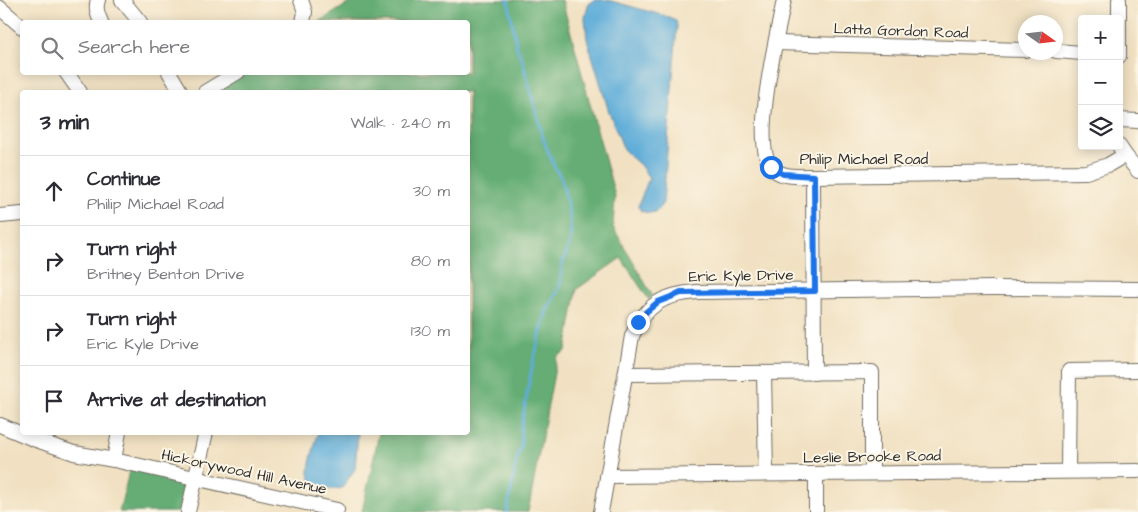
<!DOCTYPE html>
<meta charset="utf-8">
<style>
:root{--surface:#fff;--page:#f7f7f7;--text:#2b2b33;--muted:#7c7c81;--line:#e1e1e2}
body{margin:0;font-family:"Architects Daughter",sans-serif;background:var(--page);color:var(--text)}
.controls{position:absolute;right:15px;top:15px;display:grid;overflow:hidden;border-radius:5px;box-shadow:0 2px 12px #0003}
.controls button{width:45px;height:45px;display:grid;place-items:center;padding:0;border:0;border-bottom:1px solid var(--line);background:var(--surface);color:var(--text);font:25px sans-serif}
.compass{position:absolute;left:1018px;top:15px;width:45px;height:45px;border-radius:50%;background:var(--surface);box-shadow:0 2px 12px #0003;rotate:104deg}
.stop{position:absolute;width:15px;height:15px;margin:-11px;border:4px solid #1a73e8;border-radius:50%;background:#fff}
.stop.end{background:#1a73e8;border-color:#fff;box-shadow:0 1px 5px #0008}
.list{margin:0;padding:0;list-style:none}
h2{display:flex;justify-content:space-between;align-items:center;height:65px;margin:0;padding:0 20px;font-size:21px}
h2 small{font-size:16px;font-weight:400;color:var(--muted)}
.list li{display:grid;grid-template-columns:32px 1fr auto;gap:15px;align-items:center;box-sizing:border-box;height:70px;padding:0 20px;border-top:1px solid var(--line)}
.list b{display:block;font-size:19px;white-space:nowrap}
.list p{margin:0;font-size:16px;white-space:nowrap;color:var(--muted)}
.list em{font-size:16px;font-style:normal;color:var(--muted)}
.icon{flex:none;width:28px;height:28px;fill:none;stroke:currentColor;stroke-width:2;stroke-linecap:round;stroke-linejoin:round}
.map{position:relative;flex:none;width:1138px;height:512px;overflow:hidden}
.search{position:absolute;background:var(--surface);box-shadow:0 2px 12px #0003;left:20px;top:20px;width:450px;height:55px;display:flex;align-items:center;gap:12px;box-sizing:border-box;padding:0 18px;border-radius:5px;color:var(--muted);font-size:19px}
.panel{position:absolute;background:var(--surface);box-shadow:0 2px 12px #0003;left:20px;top:90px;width:450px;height:345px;border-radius:5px}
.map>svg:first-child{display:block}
.forest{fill:#65ad74;stroke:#486c50}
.water{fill:#5fadd9;stroke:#456c82}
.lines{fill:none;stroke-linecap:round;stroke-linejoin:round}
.stream{stroke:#5fadd9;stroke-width:3}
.minor-casing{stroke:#706b60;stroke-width:16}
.minor{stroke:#fff;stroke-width:14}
.route{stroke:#1a73e8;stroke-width:6}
.labels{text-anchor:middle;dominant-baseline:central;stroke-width:4;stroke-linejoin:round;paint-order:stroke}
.street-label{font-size:15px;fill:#2b2b2b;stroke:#fcf5e5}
</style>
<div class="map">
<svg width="1138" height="512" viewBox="0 0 1138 512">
<rect width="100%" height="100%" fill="#fcf5e5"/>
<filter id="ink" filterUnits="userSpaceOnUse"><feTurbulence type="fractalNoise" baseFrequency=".02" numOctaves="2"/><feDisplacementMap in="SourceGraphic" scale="10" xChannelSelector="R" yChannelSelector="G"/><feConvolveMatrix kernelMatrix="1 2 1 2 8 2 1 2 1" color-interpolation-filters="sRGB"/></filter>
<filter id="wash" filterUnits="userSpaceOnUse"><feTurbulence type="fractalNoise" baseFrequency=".0096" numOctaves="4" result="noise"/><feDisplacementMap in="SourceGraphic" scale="20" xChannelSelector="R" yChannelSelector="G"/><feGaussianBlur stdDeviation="1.12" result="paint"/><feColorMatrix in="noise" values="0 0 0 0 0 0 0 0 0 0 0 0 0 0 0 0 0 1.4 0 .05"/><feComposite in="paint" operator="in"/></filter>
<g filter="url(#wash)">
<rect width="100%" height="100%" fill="#f1e1c2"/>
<!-- forest -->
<g class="forest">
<path d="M354 0H562L615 196 613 227 652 295 649 300 621 258 577 289 566 351 557 357 528 512H362L379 433 468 432V92H205L238 73 468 72V22H319Z"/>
<path d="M131 464 195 478 188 512H119Z"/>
</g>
<!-- water -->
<g class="water">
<path d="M594 0H608L669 17 676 20 677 26 663 203 656 212 649 213 641 211 638 206 649 178 641 166 624 150 609 112 587 39 585 18 588 5Z"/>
<path d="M318 433H358L355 469 342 488C329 491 309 489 309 471 309 462 316 442 318 433Z"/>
</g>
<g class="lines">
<!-- stream -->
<path class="stream" d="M507 512 517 459 521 446V427L533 362 546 312 560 287 562 265 571 239 570 216 562 180 554 166 544 141 522 59 517 48 508 0"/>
</g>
</g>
<g filter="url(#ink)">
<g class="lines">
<defs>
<g id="minor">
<path d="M98 0C95 8 98 15 101 22"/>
<path d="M122 0 140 22"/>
<path d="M301 0 305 12 303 22"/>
<path d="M784 0C778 32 749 147 773 169 783 178 801 176 813 176L1086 172 1108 165 1125 155"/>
<path d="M1119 0V56"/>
<path d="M0 8 22 27"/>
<path d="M776 43 1026 50"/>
<path d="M1056 51 1082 53"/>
<path d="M66 72 80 92"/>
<path d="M169 72 181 92"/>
<path d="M205 92 238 72"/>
<path d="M1119 120 1138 121"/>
<path d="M1119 146 1125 155 1138 171"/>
<path d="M813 176 814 373"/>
<path d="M0 216 22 214"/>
<path d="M764 373 766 474"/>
<path d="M626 374 872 372V473"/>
<path d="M0 425 36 440 74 453 114 460 337 510"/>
<path d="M114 460 119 432"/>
<path d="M1068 471 1069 371 1138 370"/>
<path d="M816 474V512"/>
<path d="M607 476 1138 471"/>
<path d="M188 512 206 432"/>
<path d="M601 512 632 336C646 304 664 294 698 292L994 288 1138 289"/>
</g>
</defs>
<!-- minor casing -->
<use href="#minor" class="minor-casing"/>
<!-- minor -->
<use href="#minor" class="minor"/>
</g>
</g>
<g class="lines" filter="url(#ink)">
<!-- route -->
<path class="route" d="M638 322 646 312 658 302 681 293 815 291 814 176 783 174 771 167"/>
</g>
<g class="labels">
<!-- street labels -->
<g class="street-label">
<text transform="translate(901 31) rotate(2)">Latta Gordon Road</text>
<text x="864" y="159">Philip Michael Road</text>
<text transform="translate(741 276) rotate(-1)">Eric Kyle Drive</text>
<text transform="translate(872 457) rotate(-1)">Leslie Brooke Road</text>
<text transform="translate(244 472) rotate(12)">Hickorywood Hill Avenue</text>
</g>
</g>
</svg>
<div class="controls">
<button>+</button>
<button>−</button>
<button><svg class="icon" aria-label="layers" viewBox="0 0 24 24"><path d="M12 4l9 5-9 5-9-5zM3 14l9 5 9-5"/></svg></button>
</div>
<svg class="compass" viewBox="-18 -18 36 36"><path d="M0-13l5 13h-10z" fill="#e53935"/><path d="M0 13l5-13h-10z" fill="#7c7c81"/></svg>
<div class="stop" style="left:771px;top:167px"></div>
<div class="stop end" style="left:638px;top:322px"></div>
<div class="search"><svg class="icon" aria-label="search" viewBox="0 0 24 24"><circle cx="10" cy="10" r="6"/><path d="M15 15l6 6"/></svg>Search here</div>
<section class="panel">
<h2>3 min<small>Walk · 240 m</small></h2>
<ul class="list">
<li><svg class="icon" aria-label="ahead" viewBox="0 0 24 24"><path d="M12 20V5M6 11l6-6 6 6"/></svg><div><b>Continue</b><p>Philip Michael Road</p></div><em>30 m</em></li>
<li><svg class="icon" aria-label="right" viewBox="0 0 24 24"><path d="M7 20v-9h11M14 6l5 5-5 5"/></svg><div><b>Turn right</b><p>Britney Benton Drive</p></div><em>80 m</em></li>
<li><svg class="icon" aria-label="right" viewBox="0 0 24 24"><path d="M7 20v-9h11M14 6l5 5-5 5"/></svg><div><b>Turn right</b><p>Eric Kyle Drive</p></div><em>130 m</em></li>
<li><svg class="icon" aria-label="arrive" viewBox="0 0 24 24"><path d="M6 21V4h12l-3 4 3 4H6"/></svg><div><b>Arrive at destination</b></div></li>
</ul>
</section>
</div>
